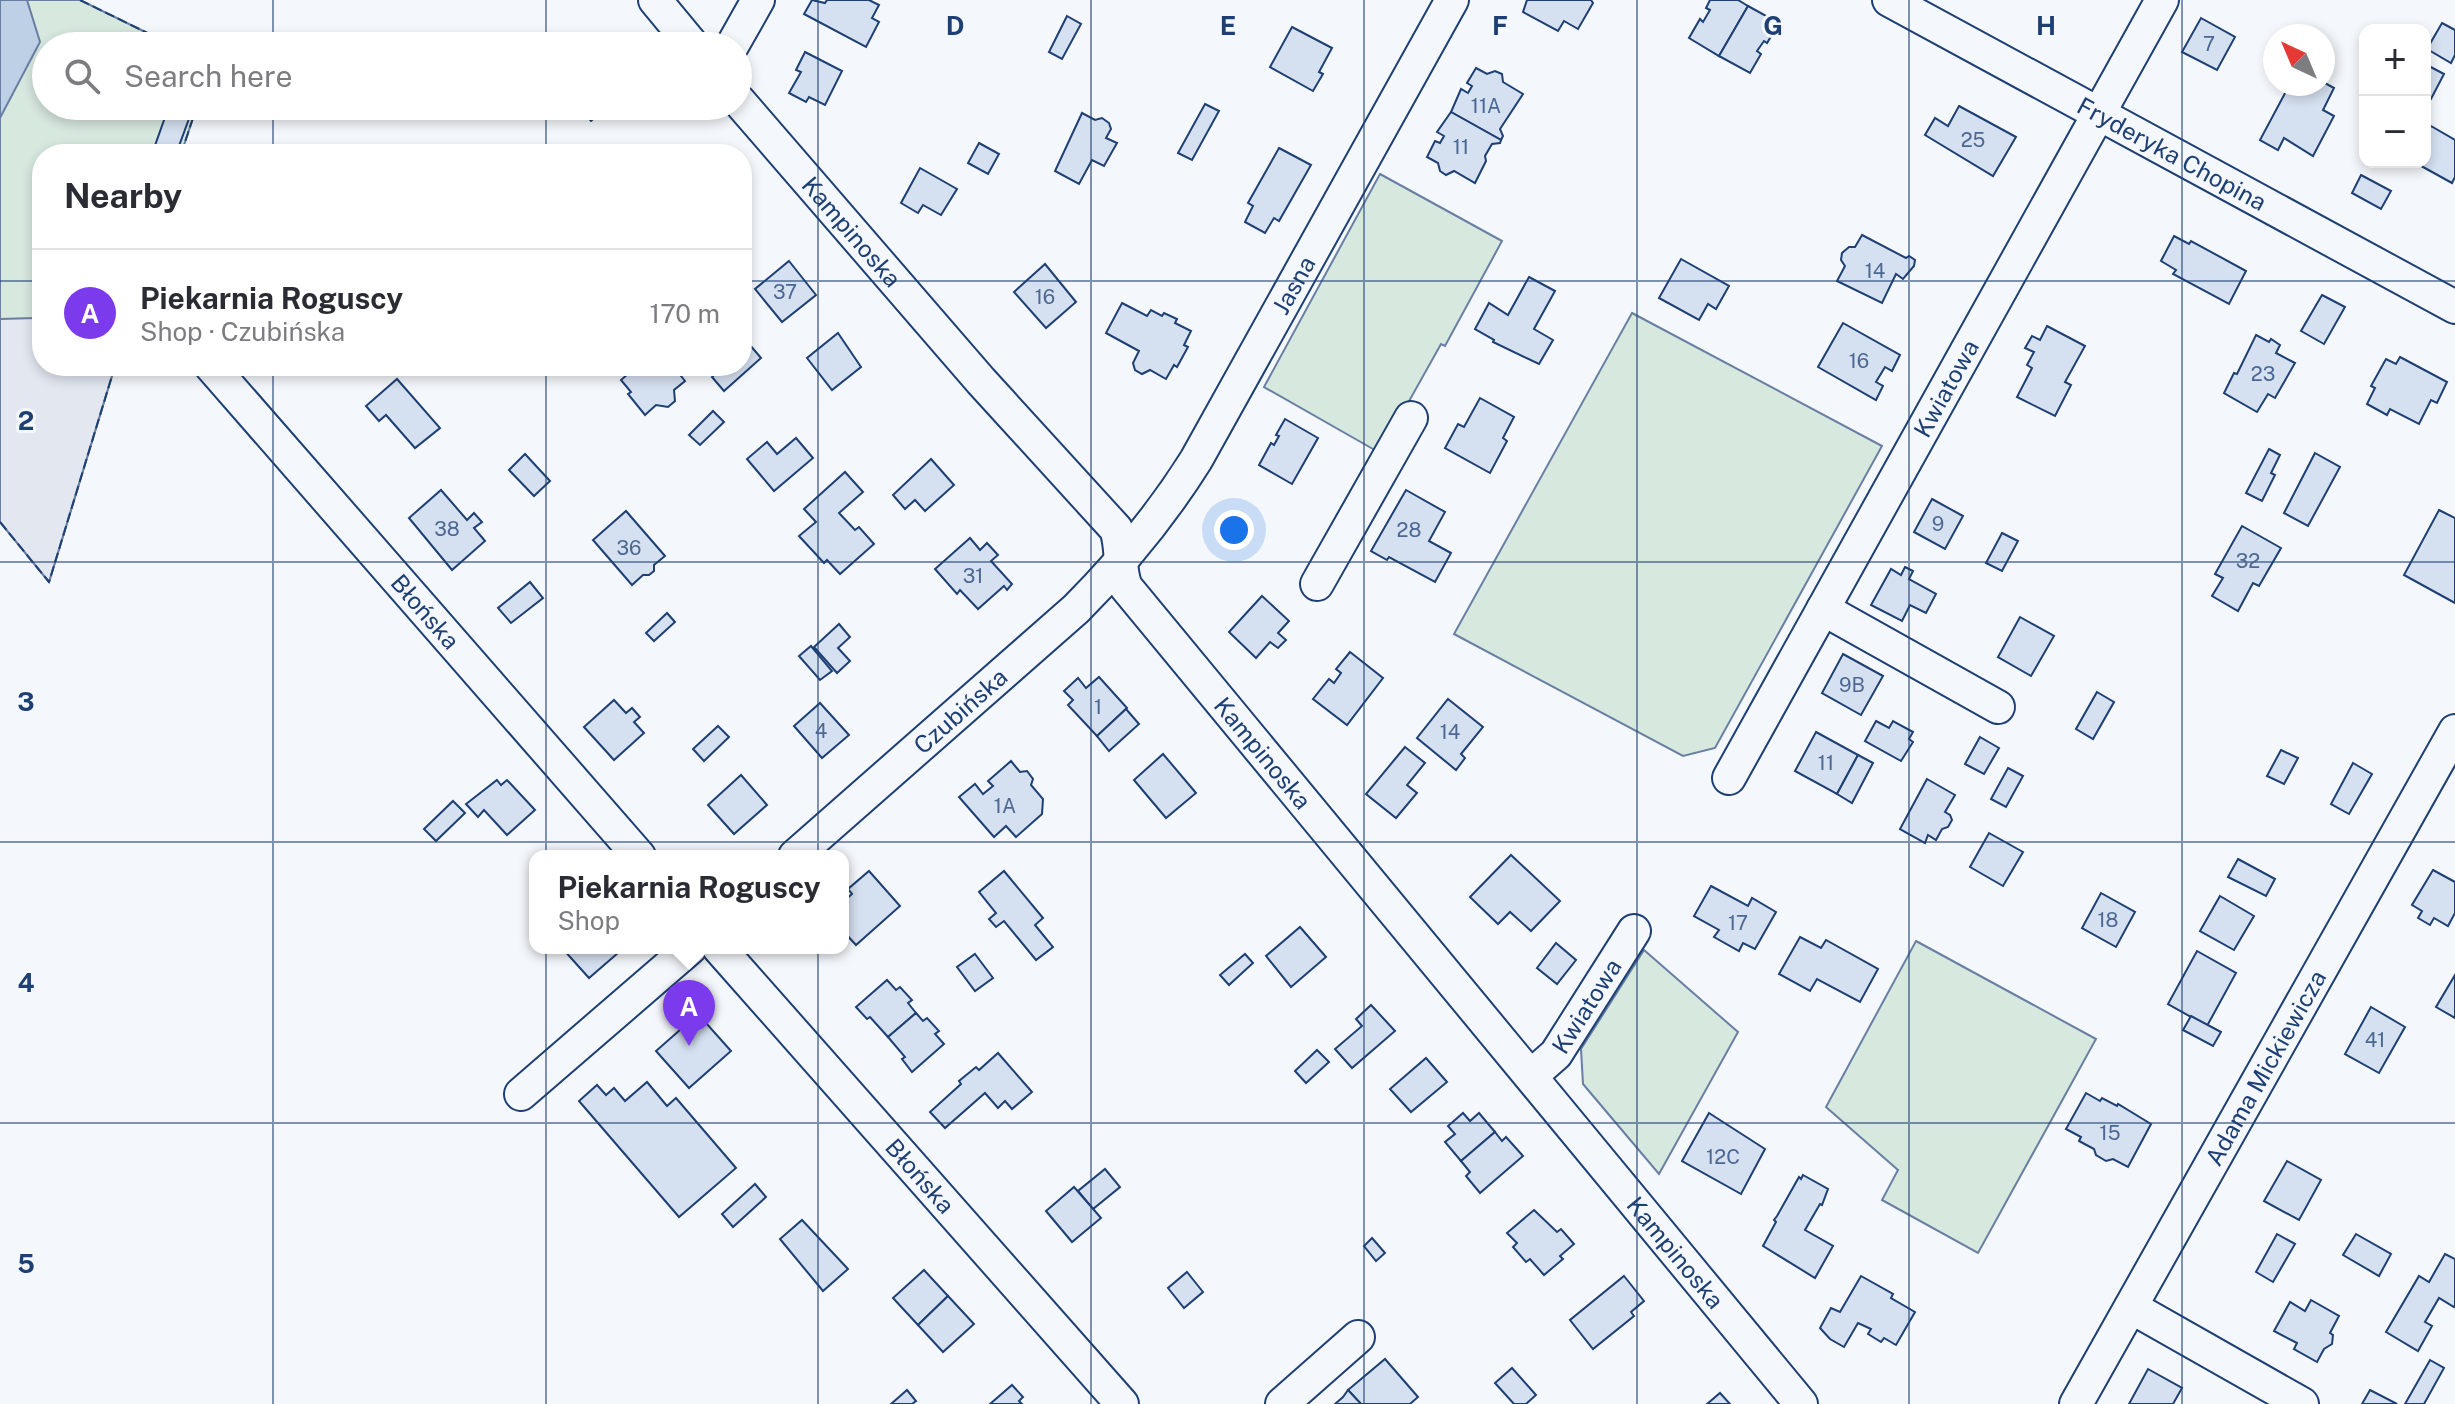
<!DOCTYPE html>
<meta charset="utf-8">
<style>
:root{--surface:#fff;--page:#f7f7f7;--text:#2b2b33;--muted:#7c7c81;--line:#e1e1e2;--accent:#7c3aed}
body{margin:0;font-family:"Public Sans",sans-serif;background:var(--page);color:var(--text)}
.controls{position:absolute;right:24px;top:24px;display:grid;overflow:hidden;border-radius:16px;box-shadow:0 4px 12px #0003}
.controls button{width:72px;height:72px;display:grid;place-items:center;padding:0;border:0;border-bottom:2px solid var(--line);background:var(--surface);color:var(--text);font:40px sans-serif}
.compass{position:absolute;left:2263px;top:24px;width:72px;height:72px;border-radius:50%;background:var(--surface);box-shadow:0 4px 12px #0003;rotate:316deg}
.you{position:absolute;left:1234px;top:530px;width:28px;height:28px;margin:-20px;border:6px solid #fff;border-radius:50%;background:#1a73e8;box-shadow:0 0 0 12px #1a73e833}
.badge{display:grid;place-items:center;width:52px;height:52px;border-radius:50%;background:var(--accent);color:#fff;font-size:26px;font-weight:700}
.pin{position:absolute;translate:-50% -66px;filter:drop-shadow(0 2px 4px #0008)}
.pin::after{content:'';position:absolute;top:42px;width:28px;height:24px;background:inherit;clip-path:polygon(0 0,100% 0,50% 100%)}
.popup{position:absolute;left:529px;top:850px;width:320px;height:104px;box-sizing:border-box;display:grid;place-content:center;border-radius:16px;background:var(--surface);filter:drop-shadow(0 2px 6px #0005);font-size:26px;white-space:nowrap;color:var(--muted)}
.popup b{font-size:30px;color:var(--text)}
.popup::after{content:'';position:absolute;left:50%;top:100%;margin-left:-16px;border:16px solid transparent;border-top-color:var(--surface)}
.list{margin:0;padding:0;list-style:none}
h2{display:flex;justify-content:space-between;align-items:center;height:104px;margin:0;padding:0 32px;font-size:34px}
h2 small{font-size:26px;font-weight:400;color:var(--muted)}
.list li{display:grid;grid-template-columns:52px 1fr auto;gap:24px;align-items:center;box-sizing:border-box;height:128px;padding:0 32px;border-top:2px solid var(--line)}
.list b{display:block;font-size:30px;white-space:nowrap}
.list p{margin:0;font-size:26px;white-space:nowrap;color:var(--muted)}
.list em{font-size:26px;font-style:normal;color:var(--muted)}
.icon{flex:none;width:44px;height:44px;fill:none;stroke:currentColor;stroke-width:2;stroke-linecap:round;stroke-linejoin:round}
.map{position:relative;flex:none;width:2455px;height:1404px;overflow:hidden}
.search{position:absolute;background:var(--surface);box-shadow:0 4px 12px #0003;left:32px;top:32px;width:720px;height:88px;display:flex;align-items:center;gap:20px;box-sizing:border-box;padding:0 28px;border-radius:44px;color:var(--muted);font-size:30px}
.panel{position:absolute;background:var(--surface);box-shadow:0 4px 12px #0003;left:32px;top:144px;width:720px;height:232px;border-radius:32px}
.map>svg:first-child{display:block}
.green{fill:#d7e8df;stroke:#687fa3;stroke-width:2}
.parking{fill:#e3e8f0;stroke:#687fa3;stroke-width:2}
.water{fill:#bed0e5;stroke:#687fa3;stroke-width:2}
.building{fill:#d5e0f0;stroke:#1d3f73;stroke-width:2}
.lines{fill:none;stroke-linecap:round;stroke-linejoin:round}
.minor-casing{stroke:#1d3f73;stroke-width:36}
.minor{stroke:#f4f7fb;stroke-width:32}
.fence{stroke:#1d3f73;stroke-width:2;stroke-dasharray:10 4;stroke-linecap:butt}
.grid{fill:none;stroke:#1d3f73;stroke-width:2;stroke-opacity:0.55}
.labels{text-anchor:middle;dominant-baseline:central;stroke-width:6;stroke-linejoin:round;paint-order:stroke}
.number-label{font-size:20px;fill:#4b6792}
.street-label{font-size:24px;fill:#1d3f73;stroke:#f4f7fb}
.grid-label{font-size:26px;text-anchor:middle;font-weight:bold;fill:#1d3f73;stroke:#f4f7fb;stroke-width:6;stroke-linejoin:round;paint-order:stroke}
</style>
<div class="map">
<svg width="2455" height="1404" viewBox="0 0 2455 1404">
<rect width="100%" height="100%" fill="#f4f7fb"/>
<!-- green -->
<g class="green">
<path d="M0 0H80L174 46H46V106H197L181 154H42V366H115L49 582 0 522Z"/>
<path d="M1380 174 1502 241 1445 346 1441 344 1380 453 1264 387Z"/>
<path d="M1632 313 1882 446 1715 748 1683 756 1454 634Z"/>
<path d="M1916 941 2096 1039 1978 1253 1882 1200 1898 1170 1826 1107Z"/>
<path d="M1644 950 1738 1032 1659 1174 1583 1084 1581 1049Z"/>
</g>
<!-- parking -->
<path class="parking" d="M42 308V366H115L49 582 0 522V319L35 318Z"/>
<!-- water -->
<path class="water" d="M0 0H27L40 42 0 118Z"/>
<!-- building -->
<g class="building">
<path d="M812 0 825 3 827 0H869L879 5 872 18 879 22 866 47 804 14Z"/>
<path d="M1527 0H1591L1593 3 1578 29 1564 21 1558 31 1523 12Z"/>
<path d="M1710 0H1738L1748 6 1719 56 1689 38 1700 19 1703 22 1710 10 1706 8Z"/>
<path d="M1748 6 1779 23 1767 43 1764 41 1757 51 1761 54 1750 73 1719 56Z"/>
<path d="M1067 16 1081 24 1062 59 1049 52Z"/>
<path d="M2201 18 2235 37 2217 70 2182 52Z"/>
<path d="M2442 23 2455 30V55L2451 63 2427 49Z"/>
<path d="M1292 27 1332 48 1319 72 1323 74 1313 91 1270 67Z"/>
<path d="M805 52 842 71 825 105 809 97 806 102 789 93 801 72 796 70Z"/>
<path d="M2425 64 2444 74 2431 99 2425 96Z"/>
<path d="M1476 68 1487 74 1495 71 1502 74 1503 82 1523 94 1500 129 1503 136 1501 140 1451 112 1461 89 1468 93 1472 86 1467 83Z"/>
<path d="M2323 82 2334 88 2323 110 2334 116 2313 156 2284 138 2278 150 2260 140 2290 84H2323Z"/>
<path d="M1205 104 1219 111 1192 160 1178 153Z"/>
<path d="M169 106 193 108 176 154H152Z"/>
<path d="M565 106H609L591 121 578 107 571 113Z"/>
<path d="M1959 106 2016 137 1993 176 1925 135 1935 118 1948 126Z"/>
<path d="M1451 112 1501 140 1500 143 1492 144 1485 156 1486 161 1475 183 1454 171 1446 175 1440 171 1438 163 1427 157 1435 141 1440 143 1444 136 1437 132Z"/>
<path d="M1082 113 1095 120 1102 118 1109 123 1111 129 1106 138 1117 143 1104 166 1092 160 1079 184 1055 171Z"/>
<path d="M2431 126 2455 140V177L2452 183 2414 162H2425V136Z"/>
<path d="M979 143 999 154 988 174 968 163Z"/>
<path d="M1279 148 1311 165 1279 221 1274 218 1265 233 1245 222 1253 206 1248 203Z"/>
<path d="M920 168 957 189 941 215 923 205 918 213 901 203Z"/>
<path d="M2361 175 2391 191 2381 209 2352 193Z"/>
<path d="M1862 235 1906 258 1909 256 1915 260 1914 266 1903 279 1896 274 1882 303 1837 281 1845 266 1841 260 1842 253 1849 247H1855Z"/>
<path d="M2174 236 2189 244 2191 241 2246 271 2229 304 2173 274 2176 270 2161 261Z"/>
<path d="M1681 259 1729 286 1716 309 1708 304 1699 320 1659 298Z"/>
<path d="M789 261 816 295 782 322 755 289Z"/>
<path d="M1045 264 1076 302 1046 328 1014 292Z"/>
<path d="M1529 277 1555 291 1534 329 1553 340 1539 364 1493 342 1494 340 1475 329 1489 303 1508 315Z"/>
<path d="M2322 295 2345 307 2324 344 2301 331Z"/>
<path d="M1122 303 1147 316 1151 310 1162 316 1164 313 1177 319 1175 323 1191 331 1184 345 1188 347 1177 367 1174 365 1166 379 1150 370 1142 374 1135 370 1133 363 1139 351 1106 333Z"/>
<path d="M1843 323 1900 355 1892 371 1885 367 1876 382 1883 386 1876 400 1818 367Z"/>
<path d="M2047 326 2085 346 2065 382 2071 385 2055 416 2017 397 2032 368 2027 365 2034 352 2025 348 2032 336 2040 340Z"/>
<path d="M838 333 861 367 832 390 807 358Z"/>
<path d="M2256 335 2269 342 2271 339 2280 345 2276 353 2295 363 2275 398 2268 394 2257 412 2224 393 2234 373 2237 374Z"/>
<path d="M749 344 761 358 724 391 712 377 724 366H742V350Z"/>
<path d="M2400 357 2447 382 2437 403 2431 400 2419 424 2390 409 2387 415 2367 404 2375 388 2371 386 2386 359 2396 364Z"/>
<path d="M637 366H673L685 381 674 390 675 401 668 407 656 405 645 415 628 394 631 392 621 380Z"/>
<path d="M397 379 440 428 415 448 386 415 379 421 366 406Z"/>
<path d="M1480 398 1514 417 1503 438 1507 441 1490 473 1445 448 1458 424 1464 427Z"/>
<path d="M713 411 724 422 700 445 689 435Z"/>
<path d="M1285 419 1318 438 1292 484 1259 465 1271 443 1274 445 1279 436 1276 435Z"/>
<path d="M796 438 813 458 774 491 747 459 767 442 777 454Z"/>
<path d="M2269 449 2280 455 2271 473 2275 475 2262 501 2246 493Z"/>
<path d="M2315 453 2340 467 2308 526 2284 513Z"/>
<path d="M525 454 550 481 534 496 509 470Z"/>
<path d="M931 459 954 485 925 511 915 500 905 509 893 495Z"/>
<path d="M845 472 863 492 839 513 855 530 859 527 874 544 840 574 827 560 824 563 799 536 816 522 804 509Z"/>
<path d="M441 490 467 520 474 513 482 522 474 528 485 541 452 570 409 518Z"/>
<path d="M1406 490 1445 512 1429 541 1451 553 1435 582 1389 557 1387 560 1371 551Z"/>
<path d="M1932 499 1963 516 1945 549 1914 532Z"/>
<path d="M2439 510 2455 518V603L2404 575Z"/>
<path d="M626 511 665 556 654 565V571L649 575H643L632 585 593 540Z"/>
<path d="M2242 526 2281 548 2259 586 2253 583 2238 611 2212 596 2223 578 2215 574Z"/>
<path d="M2002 533 2018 541 2002 571 1986 563Z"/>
<path d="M970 538 980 550 987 543 998 555 991 561 1012 584 1007 590 1004 586 978 609 960 590 957 594 935 569Z"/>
<path d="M1905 567 1913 571 1909 579 1936 594 1926 613 1910 605 1902 621 1871 605 1891 569 1901 575Z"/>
<path d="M530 582 543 598 511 623 498 608Z"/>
<path d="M1262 596 1289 621 1278 633 1286 640 1278 648 1270 642 1256 658 1229 632Z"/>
<path d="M667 613 675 622 654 641 646 633Z"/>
<path d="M2020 617 2054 636 2031 676 1998 657Z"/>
<path d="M839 624 850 637 838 648 850 661 837 673 814 647Z"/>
<path d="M811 646 832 671 820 680 799 656Z"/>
<path d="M1350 652 1383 678 1347 725 1313 699 1329 679 1334 683 1341 673 1336 669Z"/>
<path d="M1843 654 1883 676 1861 715 1822 693Z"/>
<path d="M1099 677 1127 708 1097 736 1068 705 1073 700 1064 691 1078 678 1086 688Z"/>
<path d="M2097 692 2114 702 2093 739 2076 729Z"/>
<path d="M1448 699 1483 727 1461 754 1465 758 1456 770 1417 738Z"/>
<path d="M614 700 626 713 632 708 640 717 634 722 644 733 614 760 584 727Z"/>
<path d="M820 703 849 735 822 758 794 726Z"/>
<path d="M1126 709 1139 724 1109 751 1097 736Z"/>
<path d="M1876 721 1889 728 1893 721 1913 732 1909 739 1913 742 1901 761 1865 741Z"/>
<path d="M718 726 729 737 704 761 693 749Z"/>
<path d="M1816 732 1858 755 1837 794 1795 771Z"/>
<path d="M1980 737 1999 748 1984 774 1965 764Z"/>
<path d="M1405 747 1425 763 1407 785 1417 793 1396 818 1366 794Z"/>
<path d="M2281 750 2298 758 2284 784 2267 776Z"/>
<path d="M1163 754 1196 793 1166 818 1134 780Z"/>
<path d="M1858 755 1873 763 1852 803 1837 794Z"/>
<path d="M1011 761 1020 772 1027 771 1033 779 1031 785 1043 799 1042 814 1016 837 1006 826 994 837 959 797 975 784 983 794 993 786 988 781Z"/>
<path d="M2353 763 2372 774 2349 814 2331 804Z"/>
<path d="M2008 768 2023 776 2006 807 1991 799Z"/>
<path d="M741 775 767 805 734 834 708 805Z"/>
<path d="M1927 779 1955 795 1945 812 1950 815 1952 820 1948 827 1942 829 1936 840 1928 835 1925 843 1900 829Z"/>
<path d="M497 780 501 785 507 780 535 810 507 835 484 810 478 817 466 804Z"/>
<path d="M453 801 465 813 436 841 424 829Z"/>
<path d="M1989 833 2023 852 2003 886 1970 867Z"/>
<path d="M1511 855 1560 901 1531 931 1510 912 1498 924 1470 897Z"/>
<path d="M2238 859 2275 879 2266 896 2228 877Z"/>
<path d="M2433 870 2455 882V913L2448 926 2434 918 2430 925 2418 918 2422 911 2412 905Z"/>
<path d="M869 871 900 906 856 945 843 931V902L852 894 848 889Z"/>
<path d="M1004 871 1043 918 1035 925 1053 947 1036 960 1004 921 996 927 989 919 996 913 979 892Z"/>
<path d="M1711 886 1748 906 1752 898 1776 912 1755 949 1743 943 1739 951 1714 937 1719 930 1694 916Z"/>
<path d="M2101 893 2135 912 2116 947 2082 928Z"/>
<path d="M2220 896 2254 916 2234 950 2200 931Z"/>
<path d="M1300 927 1326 957 1291 987 1266 956Z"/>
<path d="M1800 937 1821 948 1826 940 1878 969 1860 1002 1817 979 1810 991 1779 974Z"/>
<path d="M1556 943 1576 960 1557 984 1537 968Z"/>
<path d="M562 948H613L618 953 589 978Z"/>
<path d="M2197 951 2236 973 2207 1026 2168 1004Z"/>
<path d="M975 954 993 978 975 991 957 967Z"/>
<path d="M1245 954 1253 963 1229 985 1220 975Z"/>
<path d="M2455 975V1018L2436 1007Z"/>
<path d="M887 980 896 990 900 987 912 1000 908 1003 916 1013 888 1037 870 1017 867 1019 856 1007Z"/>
<path d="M1371 1005 1395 1031 1352 1068 1335 1049 1362 1026 1356 1019Z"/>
<path d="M2371 1007 2405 1027 2379 1073 2345 1054Z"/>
<path d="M916 1013 923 1021 927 1018 939 1031 935 1034 944 1044 912 1072 902 1059 905 1057 888 1037Z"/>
<path d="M698 1014 731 1051 689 1088 656 1051Z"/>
<path d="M2191 1016 2221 1032 2213 1046 2183 1030Z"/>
<path d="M1317 1050 1329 1062 1306 1083 1295 1071Z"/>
<path d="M998 1053 1032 1092 1012 1109 1005 1101 998 1108 985 1093 945 1128 930 1112 961 1084 959 1081 976 1067 979 1070Z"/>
<path d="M1426 1058 1447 1082 1411 1112 1390 1089Z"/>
<path d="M647 1082 667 1106 676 1098 736 1168 679 1217 579 1101 597 1085 606 1095 614 1088 625 1101Z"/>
<path d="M2086 1093 2100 1101 2102 1098 2117 1106 2118 1104 2151 1124 2128 1167 2113 1159 2106 1161 2096 1155 2094 1149 2079 1141 2081 1137 2066 1129Z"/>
<path d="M1463 1113 1470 1121 1479 1113 1495 1132 1461 1161 1445 1142 1455 1134 1448 1126Z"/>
<path d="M1709 1113 1765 1149 1741 1194 1682 1161Z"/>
<path d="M1495 1132 1502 1141 1506 1137 1523 1156 1480 1193 1466 1176 1470 1172 1461 1161Z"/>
<path d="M2287 1161 2321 1180 2299 1220 2264 1201Z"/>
<path d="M1105 1169 1120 1187 1093 1209 1078 1191Z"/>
<path d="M1803 1175 1828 1189 1822 1205 1820 1204 1805 1230 1833 1246 1815 1278 1763 1246 1776 1222 1774 1220 1777 1216 1799 1177 1801 1179Z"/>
<path d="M755 1184 766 1197 733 1227 722 1214Z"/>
<path d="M1074 1187 1101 1218 1072 1242 1046 1211Z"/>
<path d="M1534 1210 1557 1232 1561 1229 1574 1244 1560 1256 1563 1259 1544 1275 1530 1259 1526 1262 1513 1247 1517 1243 1507 1233Z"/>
<path d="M802 1220 848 1269 823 1291 780 1239Z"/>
<path d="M2277 1234 2295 1244 2273 1282 2256 1272Z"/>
<path d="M2356 1234 2391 1254 2379 1276 2343 1255Z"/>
<path d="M1372 1238 1385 1253 1376 1261 1364 1246Z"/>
<path d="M2445 1254 2455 1259V1305L2454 1307 2439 1298 2425 1322 2432 1326 2418 1351 2386 1332 2419 1276 2429 1282Z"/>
<path d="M924 1270 948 1296 918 1325 893 1298Z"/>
<path d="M1187 1272 1203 1292 1184 1308 1168 1288Z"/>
<path d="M1624 1276 1644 1301 1631 1312 1634 1316 1593 1349 1570 1320Z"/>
<path d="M1861 1276 1893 1294 1891 1298 1915 1312 1896 1345 1884 1338 1881 1342 1868 1334 1871 1329 1858 1323 1844 1347 1830 1339 1820 1328 1831 1308 1840 1312Z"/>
<path d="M948 1296 974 1324 943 1352 918 1325Z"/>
<path d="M2311 1300 2339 1316 2330 1333 2333 1335 2332 1344 2324 1349 2317 1362 2294 1349 2297 1343 2274 1331 2290 1302 2305 1311Z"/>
<path d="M1385 1359 1418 1397 1410 1404H1361L1348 1390Z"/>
<path d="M2430 1360 2444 1368 2424 1404H2405Z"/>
<path d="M1512 1368 1536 1395 1526 1404H1514L1495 1383Z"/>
<path d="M2148 1369 2182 1388 2173 1404H2129Z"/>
<path d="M1012 1385 1023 1397 1019 1401 1022 1404H990Z"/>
<path d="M907 1390 916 1401 912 1404H891Z"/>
<path d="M1348 1390 1361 1404H1335L1343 1397Z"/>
<path d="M2370 1390 2397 1404H2362Z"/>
<path d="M1720 1393 1730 1404H1707Z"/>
</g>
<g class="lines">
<defs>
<g id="minor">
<path d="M655 0 693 46"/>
<path id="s1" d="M1889 0 2455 307"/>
<path d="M732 46 758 0"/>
<path id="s2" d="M738 100 981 381 1116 529C1123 548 1118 568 1126 587L1801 1404"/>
<path id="s3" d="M211 366 639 856"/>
<path d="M1317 584 1411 418"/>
<path d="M1823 609 1998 707"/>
<path id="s4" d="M1729 778 2162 0"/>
<path id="s5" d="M795 856 1076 609C1122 563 1162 514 1196 460L1452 0"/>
<path id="s6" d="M719 948 1122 1404"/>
<path id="s7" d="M1531 1076 1556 1054 1634 931"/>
<path d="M521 1094 690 948"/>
<path d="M2131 1307 2302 1404"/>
<path d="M1282 1404 1358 1337"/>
<path id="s8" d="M2076 1404 2455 731"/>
</g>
</defs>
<!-- minor casing -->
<use href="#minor" class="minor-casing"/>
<!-- minor -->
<use href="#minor" class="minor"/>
<!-- fence -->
<g class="fence">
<path d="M80 0 174 46"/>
<path d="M181 154 197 106"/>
<path d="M0 522 49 582 115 366"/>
</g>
</g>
<!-- grid -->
<path class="grid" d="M273 0V46M546 0V46M818 0V1404M1091 0V1404M1364 0V1404M1637 0V1404M1909 0V1404M2182 0V1404M273 106V154M546 106V154M0 281H42M742 281H2455M273 366V1404M546 366V1404M0 562H2455M0 842H2455M0 1123H2455"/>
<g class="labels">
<!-- number labels -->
<g class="number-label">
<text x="2209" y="44">7</text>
<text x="1486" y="106">11A</text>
<text x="1973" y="140">25</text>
<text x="1461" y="147">11</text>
<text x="1875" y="271">14</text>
<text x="785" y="292">37</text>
<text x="1045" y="297">16</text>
<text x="1859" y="361">16</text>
<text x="2263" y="374">23</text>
<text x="1938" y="524">9</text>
<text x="447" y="529">38</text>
<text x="1409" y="530">28</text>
<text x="629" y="548">36</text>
<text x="2248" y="561">32</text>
<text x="973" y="576">31</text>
<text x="1852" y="685">9B</text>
<text x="1098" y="707">1</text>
<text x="821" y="731">4</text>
<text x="1450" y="732">14</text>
<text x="1826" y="763">11</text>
<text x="1005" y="806">1A</text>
<text x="2108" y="920">18</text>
<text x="1738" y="923">17</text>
<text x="2375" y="1040">41</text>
<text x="2110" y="1133">15</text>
<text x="1723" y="1157">12C</text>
</g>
<!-- street labels -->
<g class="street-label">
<text stroke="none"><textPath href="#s1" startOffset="322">Fryderyka Chopina</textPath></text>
<text stroke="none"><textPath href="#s2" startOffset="174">Kampinoska</textPath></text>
<text stroke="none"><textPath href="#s5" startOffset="766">Jasna</textPath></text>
<text stroke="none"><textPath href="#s4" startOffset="446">Kwiatowa</textPath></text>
<text stroke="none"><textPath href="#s3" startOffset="326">Błońska</textPath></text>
<text stroke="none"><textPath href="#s5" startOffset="220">Czubińska</textPath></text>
<text stroke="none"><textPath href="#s2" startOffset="846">Kampinoska</textPath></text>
<text stroke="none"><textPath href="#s7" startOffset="90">Kwiatowa</textPath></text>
<text stroke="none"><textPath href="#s8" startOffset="386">Adama Mickiewicza</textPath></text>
<text stroke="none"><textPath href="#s6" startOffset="304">Błońska</textPath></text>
<text stroke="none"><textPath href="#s2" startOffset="1494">Kampinoska</textPath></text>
</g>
</g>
<g class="grid-label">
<text x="955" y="35">D</text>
<text x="1228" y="35">E</text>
<text x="1500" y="35">F</text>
<text x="1773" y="35">G</text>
<text x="2046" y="35">H</text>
<text x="26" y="430">2</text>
<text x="26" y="711">3</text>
<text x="26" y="992">4</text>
<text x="26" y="1273">5</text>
</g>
</svg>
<div class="controls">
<button>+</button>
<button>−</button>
</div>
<svg class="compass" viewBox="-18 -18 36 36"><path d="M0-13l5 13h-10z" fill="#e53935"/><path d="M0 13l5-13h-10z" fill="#7c7c81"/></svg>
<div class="you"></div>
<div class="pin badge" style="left:689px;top:1046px">A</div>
<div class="popup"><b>Piekarnia Roguscy</b>Shop</div>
<div class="search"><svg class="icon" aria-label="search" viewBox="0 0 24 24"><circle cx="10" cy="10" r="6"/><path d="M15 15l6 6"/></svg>Search here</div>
<section class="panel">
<h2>Nearby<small></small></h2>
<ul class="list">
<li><span class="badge">A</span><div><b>Piekarnia Roguscy</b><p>Shop · Czubińska</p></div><em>170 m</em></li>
</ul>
</section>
</div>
